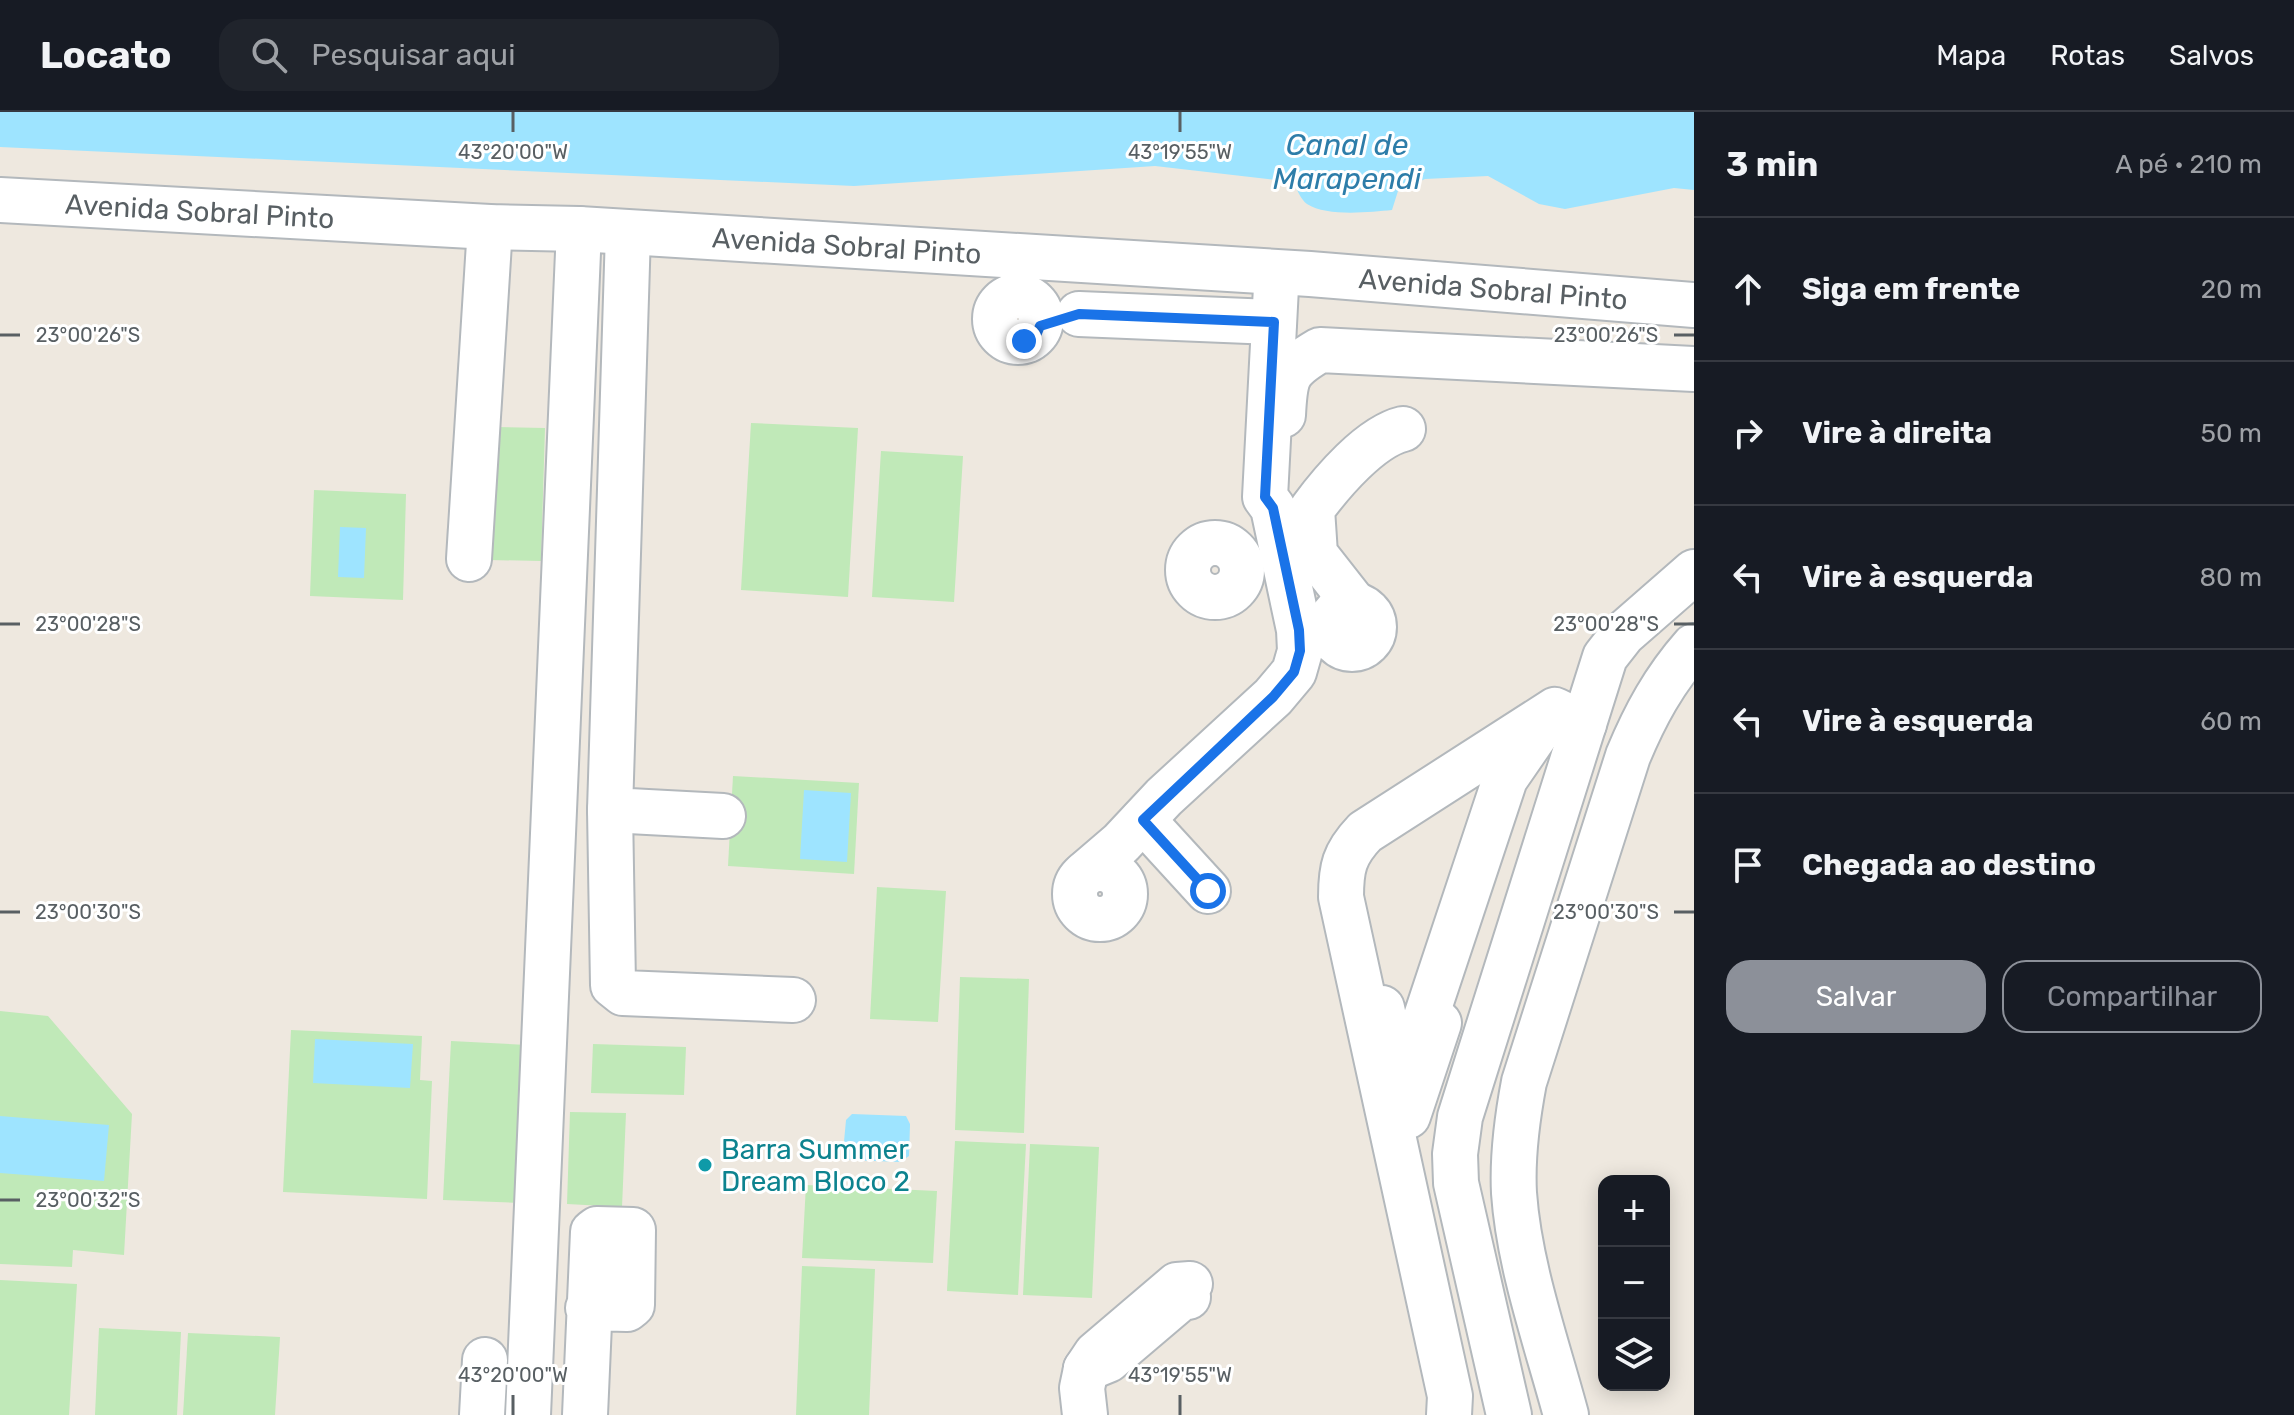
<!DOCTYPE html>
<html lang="pt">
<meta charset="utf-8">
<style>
:root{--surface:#171b24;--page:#20242c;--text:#f1f3f6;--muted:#9ea1a6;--line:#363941;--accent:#8c9099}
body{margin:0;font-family:Rubik,sans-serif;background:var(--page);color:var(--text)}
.controls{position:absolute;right:24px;bottom:24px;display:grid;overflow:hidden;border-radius:16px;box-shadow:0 4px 20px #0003}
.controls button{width:72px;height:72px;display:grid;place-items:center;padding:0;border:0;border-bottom:2px solid var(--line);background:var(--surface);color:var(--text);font:40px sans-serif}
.stop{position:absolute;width:24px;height:24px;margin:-18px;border:6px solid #1a73e8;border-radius:50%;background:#fff}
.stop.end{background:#1a73e8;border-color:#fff;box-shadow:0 2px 8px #0008}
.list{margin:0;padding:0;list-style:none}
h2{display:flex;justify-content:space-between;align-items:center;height:104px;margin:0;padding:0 32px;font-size:34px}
h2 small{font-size:26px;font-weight:400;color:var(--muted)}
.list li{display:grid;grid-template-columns:52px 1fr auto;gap:24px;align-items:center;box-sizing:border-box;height:144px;padding:0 32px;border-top:2px solid var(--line)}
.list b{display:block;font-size:30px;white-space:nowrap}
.list em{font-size:26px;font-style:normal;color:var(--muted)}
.actions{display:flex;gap:16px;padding:24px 32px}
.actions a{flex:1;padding:18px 0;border:2px solid var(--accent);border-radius:24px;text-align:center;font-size:28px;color:var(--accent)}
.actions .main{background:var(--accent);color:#fff}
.icon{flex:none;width:44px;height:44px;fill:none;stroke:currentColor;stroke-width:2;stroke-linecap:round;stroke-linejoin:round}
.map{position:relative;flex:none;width:1694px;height:1303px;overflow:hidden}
header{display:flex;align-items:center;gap:48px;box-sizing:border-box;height:112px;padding:0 40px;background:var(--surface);border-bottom:2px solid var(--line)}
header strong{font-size:38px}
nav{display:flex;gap:44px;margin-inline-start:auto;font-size:28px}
.search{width:560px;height:72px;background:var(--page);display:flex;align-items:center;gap:20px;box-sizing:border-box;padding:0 28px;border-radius:24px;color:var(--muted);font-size:30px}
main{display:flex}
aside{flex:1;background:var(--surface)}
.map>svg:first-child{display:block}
.green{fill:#c0e9b8}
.water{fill:#9ee4ff}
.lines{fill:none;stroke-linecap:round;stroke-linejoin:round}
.minor-casing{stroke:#b3b8bc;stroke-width:48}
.minor{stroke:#fff;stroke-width:44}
.route{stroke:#1a73e8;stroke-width:10}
.ticks{fill:none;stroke:#585f63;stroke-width:3}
.culture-dot{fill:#0f9aa8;stroke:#fff;stroke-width:3}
.labels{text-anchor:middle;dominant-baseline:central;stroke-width:6;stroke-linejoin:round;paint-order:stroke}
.street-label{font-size:28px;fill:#585f63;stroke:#fff}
.culture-label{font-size:28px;fill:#0d838f;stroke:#fff;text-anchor:start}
.water-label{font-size:30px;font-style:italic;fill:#2d7da9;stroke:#fff}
.ticks-label{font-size:20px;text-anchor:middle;fill:#585f63;stroke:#fff;stroke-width:6;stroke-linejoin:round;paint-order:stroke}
</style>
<header>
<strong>Locato</strong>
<div class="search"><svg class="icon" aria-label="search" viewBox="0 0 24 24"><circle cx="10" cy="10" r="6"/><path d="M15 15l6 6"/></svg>Pesquisar aqui</div>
<nav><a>Mapa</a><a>Rotas</a><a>Salvos</a></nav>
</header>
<main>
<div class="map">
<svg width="1694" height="1303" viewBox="0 0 1694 1303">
<rect width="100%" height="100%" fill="#eee8df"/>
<!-- green -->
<g class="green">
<path d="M751 311 858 316 848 485 741 478Z"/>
<path d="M494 315 545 316 541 449 490 448Z"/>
<path d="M881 339 963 344 954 490 872 485Z"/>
<path d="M314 378 406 382 403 488 310 484Z"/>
<path d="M733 664 859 671 854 762 728 754Z"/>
<path d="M877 775 946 779 938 910 870 907Z"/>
<path d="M960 865 1029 867 1024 1021 955 1018Z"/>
<path d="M0 899 48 904 132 1002 124 1143 73 1138 72 1155 0 1152Z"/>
<path d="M291 918 422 924 420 968 432 969 427 1087 283 1080Z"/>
<path d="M451 929 527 933 520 1091 443 1088Z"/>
<path d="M593 932 686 935 684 983 591 981Z"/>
<path d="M570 1000 626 1001 622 1095 567 1092Z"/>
<path d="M955 1029 1026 1032 1018 1183 947 1179Z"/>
<path d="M1030 1032 1099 1035 1092 1186 1023 1183Z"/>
<path d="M806 1073 937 1079 933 1151 802 1146Z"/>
<path d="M802 1154 875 1157 869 1303H796Z"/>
<path d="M0 1168 77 1172 69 1303H0Z"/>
<path d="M99 1216 181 1220 177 1303H95Z"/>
<path d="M188 1221 280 1225 275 1303H183Z"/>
</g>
<!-- water -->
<g class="water">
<path d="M0 0H1694V78L1674 76 1565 97 1539 92 1488 64 1425 67 1398 79 1392 98C1370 100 1327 105 1307 92 1301 88 1297 77 1293 70L1155 54 854 74 0 35Z"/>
<path d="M340 415 366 416 364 466 338 465Z"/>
<path d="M804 678 851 681 847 750 800 747Z"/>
<path d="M315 927 413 932 410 976 313 971Z"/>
<path d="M852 1002 906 1004 910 1012 909 1044 900 1050 849 1048 843 1040 846 1008Z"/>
<path d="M0 1004 109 1013 104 1069 0 1061Z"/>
</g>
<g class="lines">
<defs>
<g id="minor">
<path id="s1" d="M0 88 490 115 579 117 1310 162 1694 193"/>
<path d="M628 121 610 698 723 704"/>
<circle cx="1018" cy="207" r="23"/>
<path d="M1079 202 1274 210"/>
<path d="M1283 303C1285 264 1286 258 1320 238L1694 257"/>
<circle cx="1215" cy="458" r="27"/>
<path d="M469 447 490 115"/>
<circle cx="1352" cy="515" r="22"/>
<path d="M1355 493 1315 442 1312 397C1332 370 1370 325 1403 317"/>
<path d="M610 698 613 873 623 881 793 888"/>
<path d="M1143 708 1208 779"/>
<circle cx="1100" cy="782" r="25"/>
<path d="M1086 761 1121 731 1164 685 1273 585 1294 560 1300 539 1299 518 1273 396 1265 385 1276 175"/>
<path d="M1382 896 1392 941 1416 935 1505 667 1536 622 1534 623"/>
<path d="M1408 1004 1439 911"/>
<path d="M1188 1185 1181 1186 1108 1248 1086 1257 1096 1242 1177 1173 1190 1172"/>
<path d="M482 1303 485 1248"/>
<path d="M528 1303 579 117"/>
<path d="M585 1303 593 1120 597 1117 633 1118 632 1193 627 1197 588 1196"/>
<path d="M1085 1303 1082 1276 1086 1257"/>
<path d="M1449 1303 1450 1284 1341 785C1341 756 1344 742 1365 720L1555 598 1584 612"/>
<path d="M1509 1303 1456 1071 1455 1042 1460 1005 1605 545 1623 522 1694 460"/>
<path d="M1566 1303C1547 1232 1519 1154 1514 1081 1512 1043 1517 1007 1524 970L1628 644C1645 603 1664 568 1694 534"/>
</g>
</defs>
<!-- minor casing -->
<use href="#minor" class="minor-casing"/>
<!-- minor -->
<use href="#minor" class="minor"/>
</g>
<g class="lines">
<!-- route -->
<path class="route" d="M1024 229 1037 221 1040 214 1079 202 1274 210 1265 385 1273 396 1299 518 1300 539 1294 560 1273 585 1143 708 1208 779"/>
</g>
<!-- ticks -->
<path class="ticks" d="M513 0V20M1180 0V20M0 223H20M1674 223H1694M0 512H20M1674 512H1694M0 800H20M1674 800H1694M0 1088H20M513 1283V1303M1180 1283V1303"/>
<!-- markers -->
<circle class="culture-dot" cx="705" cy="1053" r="8"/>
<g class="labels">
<!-- street labels -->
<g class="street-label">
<text stroke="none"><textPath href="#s1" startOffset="200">Avenida Sobral Pinto</textPath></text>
<text stroke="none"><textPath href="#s1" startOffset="848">Avenida Sobral Pinto</textPath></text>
<text stroke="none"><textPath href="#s1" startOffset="1496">Avenida Sobral Pinto</textPath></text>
</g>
<!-- culture labels -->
<g class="culture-label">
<text x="721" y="1037">Barra Summer<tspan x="721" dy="32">Dream Bloco 2</tspan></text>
</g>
<!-- water labels -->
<g class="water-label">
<text x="1347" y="33">Canal de<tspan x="1347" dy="34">Marapendi</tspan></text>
</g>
</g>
<g class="ticks-label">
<text x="513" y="47">43°20'00"W</text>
<text x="1180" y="47">43°19'55"W</text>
<text x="88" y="230">23°00'26"S</text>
<text x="1606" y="230">23°00'26"S</text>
<text x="88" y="519">23°00'28"S</text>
<text x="1606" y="519">23°00'28"S</text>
<text x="88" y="807">23°00'30"S</text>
<text x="1606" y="807">23°00'30"S</text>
<text x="88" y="1095">23°00'32"S</text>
<text x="513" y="1270">43°20'00"W</text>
<text x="1180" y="1270">43°19'55"W</text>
</g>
</svg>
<div class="controls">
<button>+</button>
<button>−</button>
<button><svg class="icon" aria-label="layers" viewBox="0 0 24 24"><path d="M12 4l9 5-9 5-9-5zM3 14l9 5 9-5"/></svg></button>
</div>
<div class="stop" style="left:1208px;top:779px"></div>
<div class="stop end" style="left:1024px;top:229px"></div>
</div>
<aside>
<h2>3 min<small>A pé · 210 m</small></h2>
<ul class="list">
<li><svg class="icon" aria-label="ahead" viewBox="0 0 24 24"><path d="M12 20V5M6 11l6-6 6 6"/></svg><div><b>Siga em frente</b></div><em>20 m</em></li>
<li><svg class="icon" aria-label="right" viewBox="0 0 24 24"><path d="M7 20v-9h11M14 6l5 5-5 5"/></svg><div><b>Vire à direita</b></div><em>50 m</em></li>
<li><svg class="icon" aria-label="left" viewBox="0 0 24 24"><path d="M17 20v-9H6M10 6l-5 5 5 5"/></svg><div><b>Vire à esquerda</b></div><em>80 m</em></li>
<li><svg class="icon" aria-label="left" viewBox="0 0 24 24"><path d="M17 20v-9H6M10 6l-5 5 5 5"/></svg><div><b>Vire à esquerda</b></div><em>60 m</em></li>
<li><svg class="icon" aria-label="arrive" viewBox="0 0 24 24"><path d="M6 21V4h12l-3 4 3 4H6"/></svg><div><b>Chegada ao destino</b></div></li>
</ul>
<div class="actions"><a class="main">Salvar</a><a>Compartilhar</a></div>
</aside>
</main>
